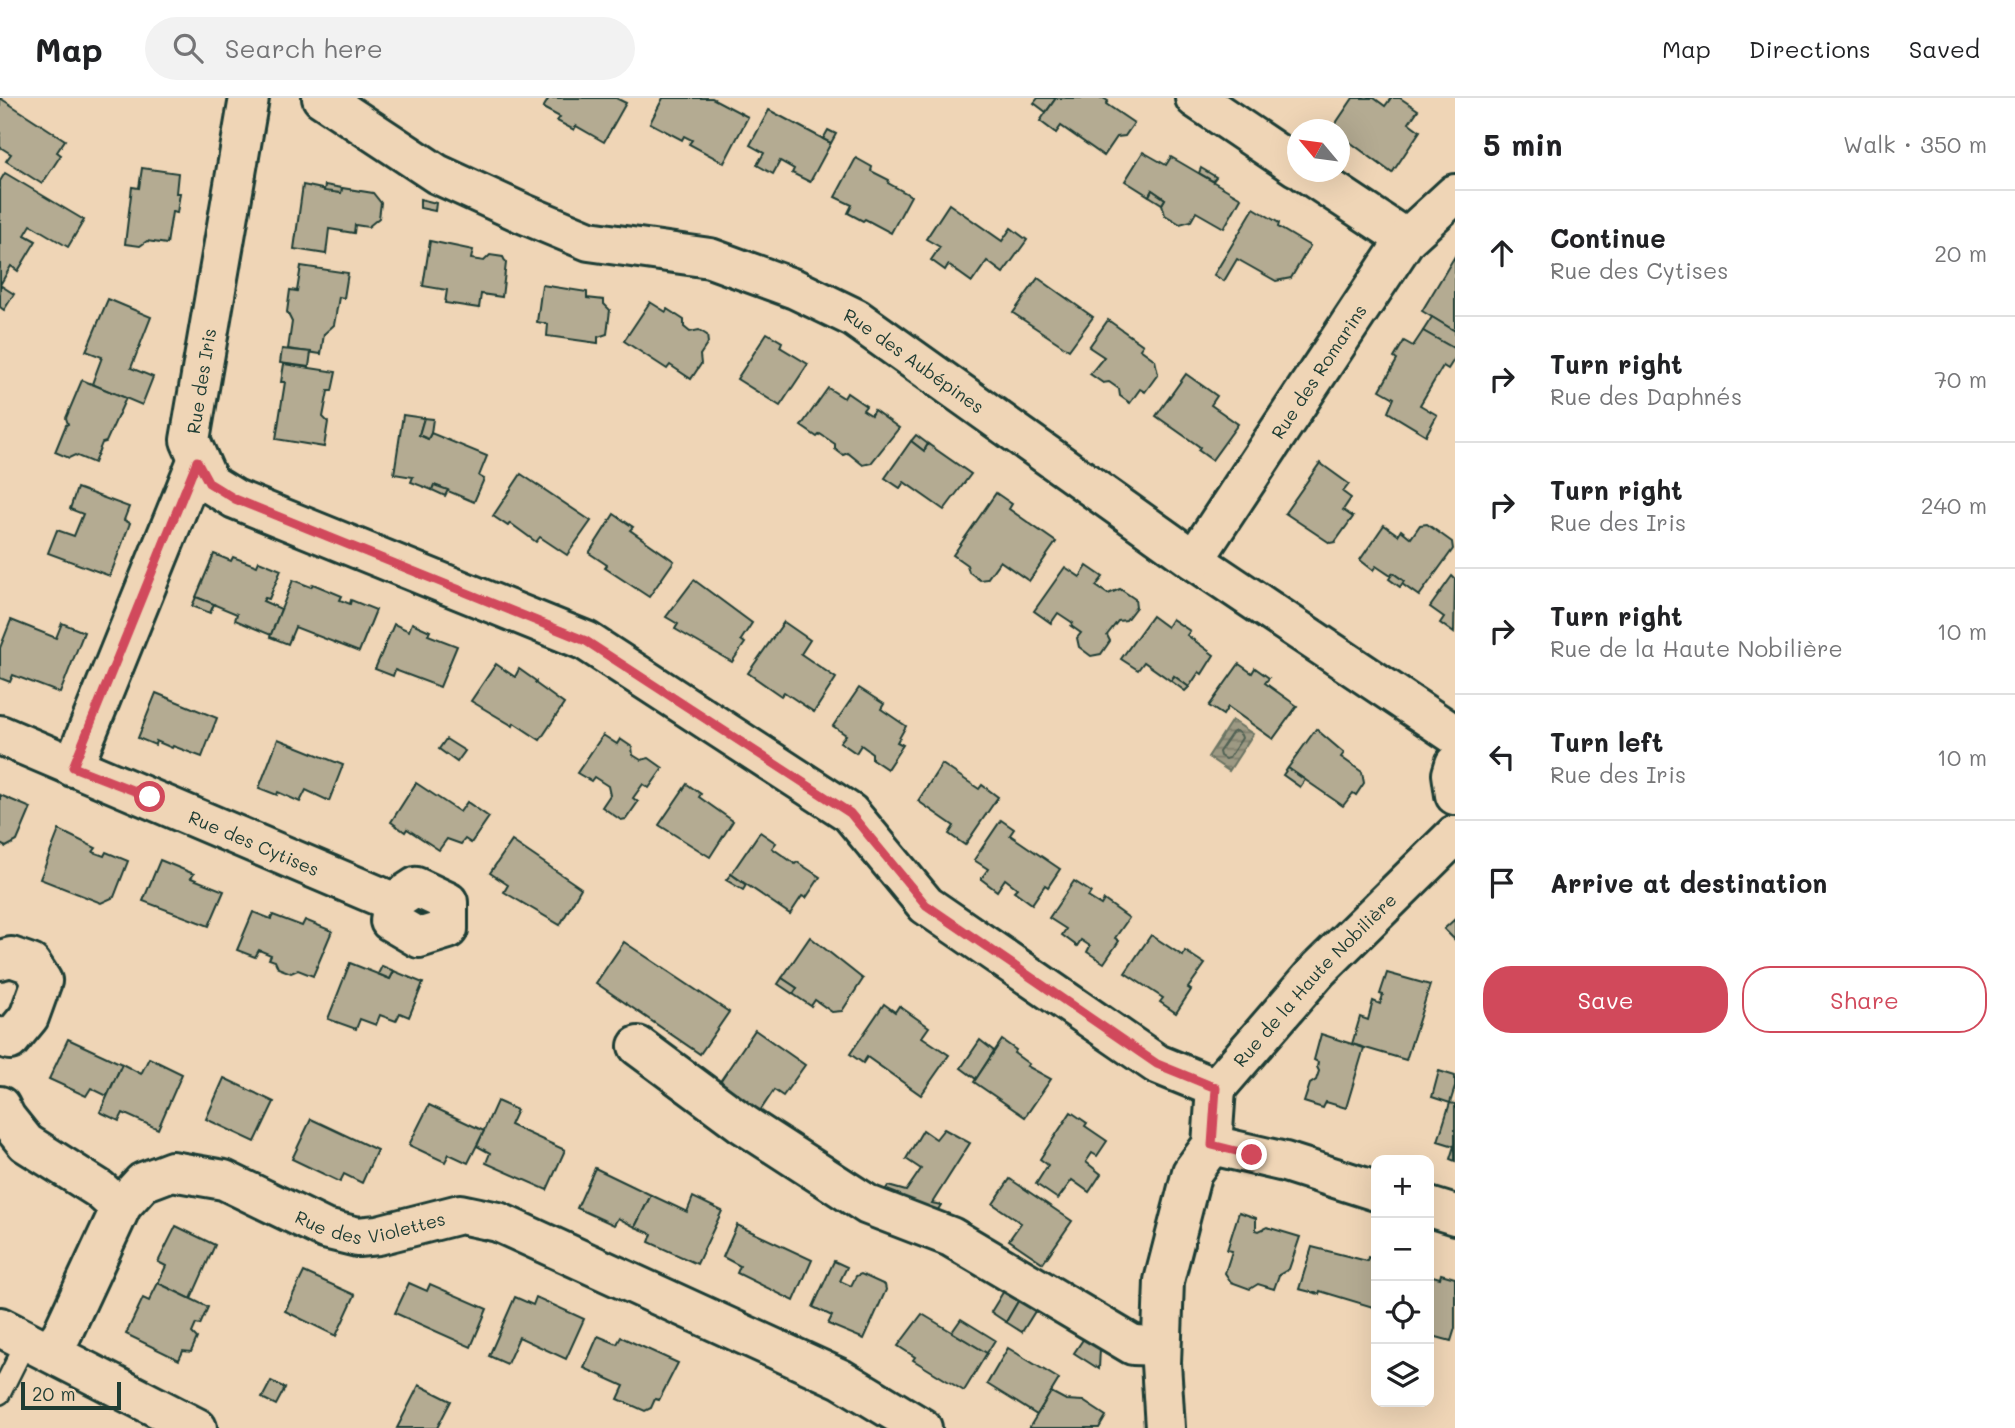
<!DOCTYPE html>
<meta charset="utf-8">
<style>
:root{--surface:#fff;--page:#f2f2f2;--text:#202124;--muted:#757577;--line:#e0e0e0;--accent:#d1495b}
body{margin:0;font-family:Mali,sans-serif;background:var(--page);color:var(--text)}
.controls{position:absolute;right:21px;bottom:21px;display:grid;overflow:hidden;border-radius:14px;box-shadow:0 7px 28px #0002}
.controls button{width:63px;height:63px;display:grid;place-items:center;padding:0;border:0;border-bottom:2px solid var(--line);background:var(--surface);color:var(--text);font:35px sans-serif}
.compass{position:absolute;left:1287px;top:21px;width:63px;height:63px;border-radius:50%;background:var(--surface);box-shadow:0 7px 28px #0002;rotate:299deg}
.scale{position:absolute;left:21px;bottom:18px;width:100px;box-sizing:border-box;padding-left:7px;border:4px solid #1f3d34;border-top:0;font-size:19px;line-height:24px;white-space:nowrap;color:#1f3d34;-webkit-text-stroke:5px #efd5b6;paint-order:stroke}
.stop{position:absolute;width:21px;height:21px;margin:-16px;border:5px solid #d1495b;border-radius:50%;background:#fff}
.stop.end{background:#d1495b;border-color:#fff;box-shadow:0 2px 7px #0008}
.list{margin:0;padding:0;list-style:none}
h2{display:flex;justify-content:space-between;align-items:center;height:91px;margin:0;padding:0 28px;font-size:30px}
h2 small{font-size:23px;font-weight:400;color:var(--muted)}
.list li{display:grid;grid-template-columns:46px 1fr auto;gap:21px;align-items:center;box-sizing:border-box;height:126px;padding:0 28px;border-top:2px solid var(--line)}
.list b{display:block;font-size:26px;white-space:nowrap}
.list p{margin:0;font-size:23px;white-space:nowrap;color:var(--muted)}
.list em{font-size:23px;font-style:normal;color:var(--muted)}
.actions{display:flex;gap:14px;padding:21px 28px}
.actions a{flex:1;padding:16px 0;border:2px solid var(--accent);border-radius:28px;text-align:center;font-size:24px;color:var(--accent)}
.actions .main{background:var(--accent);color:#fff}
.icon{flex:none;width:38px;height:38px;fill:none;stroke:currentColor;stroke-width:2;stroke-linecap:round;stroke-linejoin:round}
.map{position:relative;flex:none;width:1455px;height:1330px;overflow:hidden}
header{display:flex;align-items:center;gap:42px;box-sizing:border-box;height:98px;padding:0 35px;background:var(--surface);border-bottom:2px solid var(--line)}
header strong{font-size:33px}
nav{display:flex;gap:38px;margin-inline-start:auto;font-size:24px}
.search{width:490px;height:63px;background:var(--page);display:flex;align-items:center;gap:18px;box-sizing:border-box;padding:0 24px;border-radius:38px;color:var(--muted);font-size:26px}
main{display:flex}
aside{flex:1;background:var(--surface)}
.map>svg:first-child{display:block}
.water{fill:url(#water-rules);stroke:#6b7463;stroke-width:2}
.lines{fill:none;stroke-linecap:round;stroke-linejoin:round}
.shore{stroke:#516254;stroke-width:2}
.building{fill:#b4ab92;stroke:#1f3d34;stroke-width:2}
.service-casing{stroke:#1f3d34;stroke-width:24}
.minor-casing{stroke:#1f3d34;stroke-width:44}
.tertiary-casing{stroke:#1f3d34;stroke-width:44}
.service{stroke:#efd5b6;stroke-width:19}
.minor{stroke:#efd5b6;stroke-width:38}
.tertiary{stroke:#efd5b6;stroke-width:38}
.route{stroke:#d1495b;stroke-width:9}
.labels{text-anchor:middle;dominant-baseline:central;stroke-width:5;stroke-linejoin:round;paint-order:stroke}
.street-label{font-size:18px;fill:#1f3d34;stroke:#efd5b6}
</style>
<header>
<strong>Map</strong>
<div class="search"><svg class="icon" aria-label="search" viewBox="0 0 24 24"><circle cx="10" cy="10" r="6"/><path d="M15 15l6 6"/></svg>Search here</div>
<nav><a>Map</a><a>Directions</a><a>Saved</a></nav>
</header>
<main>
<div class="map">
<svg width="1455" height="1330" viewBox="0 0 1455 1330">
<defs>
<pattern id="water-rules" width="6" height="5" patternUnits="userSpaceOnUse" patternTransform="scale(1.75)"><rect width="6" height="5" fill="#9d9983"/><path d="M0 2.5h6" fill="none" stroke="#7f7e6c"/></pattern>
</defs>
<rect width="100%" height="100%" fill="#efd5b6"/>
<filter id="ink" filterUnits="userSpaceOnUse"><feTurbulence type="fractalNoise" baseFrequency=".0143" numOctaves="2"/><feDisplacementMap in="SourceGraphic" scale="14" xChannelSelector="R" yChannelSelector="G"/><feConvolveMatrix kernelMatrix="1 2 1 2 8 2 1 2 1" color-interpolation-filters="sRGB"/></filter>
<g filter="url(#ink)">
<!-- water -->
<path class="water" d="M1232 622 1253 636 1229 673 1208 659Z"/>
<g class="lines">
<!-- shore -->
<path class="shore" d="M1236 633 1241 637 1242 640 1229 660 1225 661 1220 658 1219 654 1232 635Z"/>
</g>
<!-- building -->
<g class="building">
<path d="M0 0 65 42 57 54 61 57 42 86 6 63 11 56 0 49Z"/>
<path d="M549 0H616L626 5 604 44 576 28 574 32 557 23 560 19 543 10Z"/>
<path d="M663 0H712L748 19 724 65 689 46 692 42 684 38 682 42 650 25Z"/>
<path d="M1038 0H1056L1046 14 1034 5Z"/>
<path d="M1056 0H1103L1108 3 1106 6 1134 25 1125 38 1117 39 1104 58 1061 28 1056 35 1040 23Z"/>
<path d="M1353 0H1374L1385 8 1391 0H1400L1418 12 1409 25 1420 33 1392 75 1339 36V32L1332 31Z"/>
<path d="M769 12 831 45 810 84 792 75 794 71 780 63 773 76 757 67 764 55 750 47Z"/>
<path d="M828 32 836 36 831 45 823 41Z"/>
<path d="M1143 54 1166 67 1171 59 1241 100 1224 130 1196 114 1191 123 1180 126 1165 117 1162 106 1165 101 1152 92 1149 98 1125 83Z"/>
<path d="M856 60 872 69 871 73 889 82 888 85 911 98 891 135 865 121 863 123 848 115 852 107 835 99Z"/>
<path d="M142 70 178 75 176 95H180L177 115 172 114 167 146 147 143 140 148 125 146 132 89 139 90Z"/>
<path d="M1201 70 1216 79 1213 83 1199 75Z"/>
<path d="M5 75 84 122 68 149 31 127 25 137 36 143 18 173 11 168 0 187V83Z"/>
<path d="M303 87 341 95 342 90 373 95 381 105 379 120 368 129 355 127 354 135 329 131 326 156 294 151Z"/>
<path d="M325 87 342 90 341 95 324 93Z"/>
<path d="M1152 92 1165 101 1162 106 1149 98Z"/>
<path d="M420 101 436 105 435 113 420 110Z"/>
<path d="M949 106 1002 143 1011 130 1027 142 1003 175 987 163 972 184 948 167 945 172 931 162 940 149 926 141Z"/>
<path d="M1254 110 1279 125 1278 129 1310 148 1291 180 1276 183 1237 161 1224 183 1214 177Z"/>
<path d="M430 143 473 152 471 161 484 163 490 157 503 159 506 165 502 199 481 196 479 210 445 205 447 192 423 188Z"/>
<path d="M1455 158V233L1422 213Z"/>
<path d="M301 168 348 175 344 200 339 199 334 227 324 236 321 256 288 251 292 224 287 214 290 192 297 193Z"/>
<path d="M1038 180 1093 219 1069 252 1013 215Z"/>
<path d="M0 187 14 196 4 212 0 209Z"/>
<path d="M542 187 587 194V200L604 202V206L610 212 607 236 598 239V245L547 238 548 226 537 224Z"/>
<path d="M108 201 151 219 131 270 153 279 142 307 92 286 102 259 86 253Z"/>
<path d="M650 204 666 214 667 211 684 222V229L690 234 699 232 707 237 708 245 700 257 701 266 691 281 670 267 667 271 624 243Z"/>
<path d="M1432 219 1455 233V251L1423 233Z"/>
<path d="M1108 222 1143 247 1140 251 1155 262 1158 276 1145 294 1140 291 1130 305 1120 298 1119 291 1109 284 1103 285 1090 276 1104 259 1089 249Z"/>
<path d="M1423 233 1455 251V260L1448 271 1443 268 1420 307 1437 317 1426 337 1388 314 1394 300 1380 292 1397 262 1394 260 1404 243 1413 248Z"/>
<path d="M767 235 782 244 780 249 808 266 780 308 737 281Z"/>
<path d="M282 251 311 254 309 269 280 265Z"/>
<path d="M284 266 336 274 332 293H328L323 319 328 324 324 349 276 341 285 284H281Z"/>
<path d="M1186 276 1217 298 1211 307 1238 326 1212 362 1198 352 1200 349 1156 318Z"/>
<path d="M82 282 126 300 106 344 102 345 94 365 75 357 69 360 55 354 66 327 68 326 66 320Z"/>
<path d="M828 290 844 300 847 295 866 308 863 312 871 317 874 312 899 330 871 365 863 367 848 355 843 357 835 351V346L820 336 817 339 801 328Z"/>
<path d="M403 317 424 320 419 337 428 341 431 335 487 358 479 378 484 381 474 404 434 387 432 392 411 384 413 379 394 376Z"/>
<path d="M424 320 433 321 431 335 428 341 419 337Z"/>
<path d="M916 337 928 346 924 353 911 343Z"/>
<path d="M911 343 924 353 928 346 971 376 944 412 904 384 900 390 885 380Z"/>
<path d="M1320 365 1349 386 1343 394 1351 400 1343 412 1353 419 1335 444 1330 445 1285 415Z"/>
<path d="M521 376 591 423 567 457 540 439 536 444 510 425 508 428 493 418Z"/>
<path d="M434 387 448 392 445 398 432 392Z"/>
<path d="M77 390 129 409 124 422 130 425 110 478 48 455 57 432 74 438 83 416 70 411Z"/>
<path d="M996 395 1012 406 1009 411 1056 444 1029 483 1000 463 987 481 980 482 969 474 967 467 953 457Z"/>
<path d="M614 416 633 429 630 432 674 463 649 499 605 470 607 467 589 455Z"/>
<path d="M1427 426 1452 444 1453 451 1419 498 1402 486 1404 483 1393 475 1391 478 1376 468 1373 472 1360 462 1384 427 1398 437 1401 432 1411 440 1420 427Z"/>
<path d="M214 456 231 463 233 459 257 468 259 463 281 472 269 501 265 500 263 503 281 511 271 537 235 522 237 516 196 499Z"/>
<path d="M1087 468 1103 479 1096 488 1108 496 1120 491 1135 501 1136 509 1126 522 1118 523 1107 537 1110 543 1101 556 1091 558 1079 549 1077 540 1081 535 1071 528 1073 525 1058 515 1051 525 1034 513 1065 469 1080 479Z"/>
<path d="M1393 475 1404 483 1400 489 1389 481Z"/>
<path d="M1452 478 1455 481 1454 535 1440 525 1444 519 1430 509Z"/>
<path d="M293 482 311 489 313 486 342 498 340 502 350 506 351 502 376 512 359 554 295 529 288 546 270 539Z"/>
<path d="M694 482 752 525 741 542 745 545 732 564 675 531 678 526 666 519Z"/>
<path d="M196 499 214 506 210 515 192 508Z"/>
<path d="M1152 518 1167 529 1172 521 1190 533 1187 537 1214 557 1202 576 1199 574 1189 589 1174 578 1171 583 1144 564 1138 572 1121 561Z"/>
<path d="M11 522 56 540 62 525 84 534 60 595 13 577 10 584 0 580V550Z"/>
<path d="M784 524 810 542 801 556 836 580 814 614 784 594 781 598 748 575Z"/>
<path d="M412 525 430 533 428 537 457 548 440 589 395 572 393 578 375 571 394 526 409 533Z"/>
<path d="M496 566 515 579 519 571 536 583 535 585 564 606 540 642 514 625 513 628 471 603Z"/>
<path d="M1239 566 1252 575 1255 570 1269 580 1265 585 1297 608 1273 641 1228 609 1223 617 1209 608Z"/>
<path d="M1174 578 1189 589 1185 593 1171 583Z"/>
<path d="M859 590 884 606 881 611 906 628 897 644 903 647 887 671 872 661V655L861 647 856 655 840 644 846 637 833 628Z"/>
<path d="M156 595 217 620 202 659 173 648 172 650 156 643 155 647 138 640Z"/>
<path d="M1316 631 1344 655 1341 659 1362 674 1364 685 1356 697 1353 695 1343 708 1288 670Z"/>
<path d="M603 637 617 646 620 641 632 649 633 657 641 662 649 660 663 670 649 690 643 686 633 700 638 704 626 721 621 722 602 709 610 697 608 688 594 679 591 683 577 675Z"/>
<path d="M278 641 343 667 329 703 306 692 300 704 278 694 277 697 259 690Z"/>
<path d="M446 641 465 653 457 664 439 651Z"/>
<path d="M942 666 979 691 982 687 998 699 965 747 949 736 954 728 918 703Z"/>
<path d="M1288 670 1305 682 1300 689 1283 677Z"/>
<path d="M416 685 460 714 467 704 489 719 471 745 465 741 461 746 447 741 439 752 407 731 405 734 391 724Z"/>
<path d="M687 686 701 696 699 699 733 723 710 759 659 727Z"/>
<path d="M0 697 31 710 17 743 6 749 0 746Z"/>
<path d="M1001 722 1014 731 1010 737 1060 771 1048 789 1045 787 1032 806 1014 793 1017 790 1005 781 997 793 981 781 988 771 974 762Z"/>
<path d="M59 732 96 750 93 754 104 758 106 754 128 763 114 799 101 805 40 781Z"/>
<path d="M760 734 776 745 772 750 795 766 797 764 820 779 806 800 802 798 790 816 731 776Z"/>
<path d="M512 743 581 790 560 827 504 794 508 787 490 775Z"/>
<path d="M160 762 194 776 191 780 224 793 209 828 143 803Z"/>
<path d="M731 776 746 787 743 792 726 782Z"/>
<path d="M1074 783 1091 794 1088 799 1101 807 1104 802 1129 820 1115 840 1119 843 1104 865 1087 854 1090 848 1081 842 1077 848 1062 837 1066 831 1049 820Z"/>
<path d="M253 814 271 821 273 817 302 828 305 822 332 833 313 878 298 872 291 875 278 870 275 863 269 861 271 857 259 852 255 859 237 852Z"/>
<path d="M1455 821V842L1444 831Z"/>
<path d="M1151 837 1183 858 1185 853 1205 866 1188 890 1191 892 1176 915 1160 904 1163 900 1125 875Z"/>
<path d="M810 839 863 881 842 913 832 914 815 902 811 908 793 896 797 890 782 880Z"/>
<path d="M624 844 729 914 700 956 596 885Z"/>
<path d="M350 865 390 881 394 873 423 885 409 919 400 915 396 923 380 917 376 927 360 921 356 931 328 921Z"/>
<path d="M382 868 394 873 390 881 378 876Z"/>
<path d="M1387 875 1430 887 1406 962 1352 946 1360 919 1368 922 1373 903 1380 906 1383 897 1380 896Z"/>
<path d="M782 880 797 890 793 896 778 886Z"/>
<path d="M884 906 895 914 899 908 929 929 922 939 949 957 921 997 867 959 863 965 850 956Z"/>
<path d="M755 932 805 967 783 998 774 992 754 1022 731 1006 721 982Z"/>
<path d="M1321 936 1364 950 1346 1010 1326 1004 1323 1010 1304 1004 1310 986 1316 982 1319 973 1317 969 1318 964 1314 962Z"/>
<path d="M68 941 122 966 107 998 91 990 86 998 49 981Z"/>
<path d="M980 942 994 953 976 981 961 970Z"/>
<path d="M1002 942 1016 952 1014 955 1029 966 1027 968 1051 981 1025 1019 974 984Z"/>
<path d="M149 960 182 976 158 1031 123 1015 119 1023 100 1014 122 966 141 976Z"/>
<path d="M1439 973 1455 978V989L1450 1005 1432 999Z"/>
<path d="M224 980 274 1004 255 1044 206 1021Z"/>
<path d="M497 1003 517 1012 510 1027 565 1052 547 1092 486 1065 490 1055 477 1048Z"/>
<path d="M1450 1005 1455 1006V1063L1450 1061 1454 1048 1438 1043Z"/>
<path d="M429 1007 484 1033 468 1065 449 1056 445 1064 409 1047Z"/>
<path d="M1071 1014 1087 1025 1085 1028 1107 1043 1097 1058 1092 1055 1086 1064 1101 1076 1089 1094 1072 1082 1058 1101 1036 1086 1048 1067 1040 1061Z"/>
<path d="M311 1021 377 1052 362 1085 344 1076 340 1084 292 1061Z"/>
<path d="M944 1031 970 1045 932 1105 941 1107 930 1124 877 1104 888 1088 906 1093 921 1071 906 1061 923 1032 936 1041Z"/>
<path d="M595 1070 651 1097 635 1129 618 1120 614 1127 577 1110Z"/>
<path d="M1010 1081 1072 1123 1043 1165 1009 1142 1021 1125 993 1106Z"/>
<path d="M651 1097 687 1114 693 1099 722 1113 697 1166 649 1144 652 1136 635 1129Z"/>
<path d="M1239 1114 1256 1120V1132L1259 1133 1267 1129 1300 1139 1289 1171 1279 1177 1274 1191 1258 1186 1250 1191 1231 1184 1225 1175 1232 1153 1227 1152Z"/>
<path d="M737 1127 812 1162 794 1203 737 1175 740 1168 723 1159Z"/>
<path d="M176 1128 215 1147 191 1201 158 1185 166 1168 158 1164Z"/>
<path d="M1312 1149 1367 1163 1368 1159 1376 1162V1210L1320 1193 1319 1196 1299 1191Z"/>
<path d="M834 1163 847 1169 840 1183 851 1188 856 1178 861 1176 885 1187 886 1192 864 1241 828 1226 832 1218 813 1209Z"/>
<path d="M304 1174 355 1197 336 1238 285 1213Z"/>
<path d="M1441 1176 1455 1180V1230L1451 1243 1429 1237V1177L1440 1180Z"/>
<path d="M158 1185 208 1209 200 1227 196 1226 192 1235 197 1240 191 1254 183 1253 179 1262 126 1236 143 1200 149 1203Z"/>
<path d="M409 1185 427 1193 430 1186 487 1211 471 1249 395 1215Z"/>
<path d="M1005 1191 1020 1200 1006 1224 991 1214Z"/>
<path d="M515 1199 533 1207 536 1199 584 1221 566 1261 519 1239 507 1266 489 1258Z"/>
<path d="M1020 1200 1037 1210 1022 1234 1006 1224Z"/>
<path d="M922 1216 987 1255 964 1293 913 1262 915 1259 898 1248Z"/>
<path d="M961 1221 995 1242 987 1255 952 1234Z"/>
<path d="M598 1238 617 1246 621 1239 678 1265 659 1302 655 1301 651 1310 645 1313 618 1301 624 1288 584 1270Z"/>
<path d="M1084 1240 1100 1250 1099 1271 1074 1255Z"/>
<path d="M1008 1250 1059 1281 1037 1317 987 1286Z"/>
<path d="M271 1283 285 1290 276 1307 262 1300Z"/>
<path d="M419 1287 451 1303 437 1330H397Z"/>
<path d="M1051 1294 1066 1302 1083 1303 1106 1318 1099 1330H1029Z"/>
</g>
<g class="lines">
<defs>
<path id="service" d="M0 1296 27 1242"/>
<g id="minor">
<path d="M249 0 190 342 209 385 235 401 586 543 850 715 926 807 1157 966 1216 990"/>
<path id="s1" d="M322 0 437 76 522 115 589 143 710 160 795 191 855 220 1194 462 1455 637"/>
<path d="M1195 0 1297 69"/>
<path d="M1305 74 1406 141"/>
<path id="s2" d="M1194 462 1406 141 1455 96"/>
<path id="s3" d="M0 637 393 804"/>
<path d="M1455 666 1452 676 1455 697"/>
<path d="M73 669 197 363"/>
<path d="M416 789 448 804V831L419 840 390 823 393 804Z"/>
<path d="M0 862 11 859 31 866 42 883 29 919 10 942 0 939"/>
<path d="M638 948 743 1026 868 1107 951 1139 1133 1247 1161 1248"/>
<path d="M0 1008 6 1020 26 1045 99 1091 120 1110"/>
<path d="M1212 1047 1285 1064 1376 1093"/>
<path d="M1429 1109 1455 1117"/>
<path id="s4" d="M50 1253 62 1236 122 1107 143 1084 172 1073 224 1082 325 1131 358 1139 378 1137 460 1116 498 1124 841 1281 922 1330"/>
<path id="s5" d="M1165 1330 1161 1265 1164 1183 1192 1074 1212 1047 1216 990 1318 872 1455 737"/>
</g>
<path id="tertiary" d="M0 1229 197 1330"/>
</defs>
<!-- service casing -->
<use href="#service" class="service-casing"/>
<!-- minor casing -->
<use href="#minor" class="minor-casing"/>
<!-- tertiary casing -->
<use href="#tertiary" class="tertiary-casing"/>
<!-- service -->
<use href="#service" class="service"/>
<!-- minor -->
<use href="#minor" class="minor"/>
<!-- tertiary -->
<use href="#tertiary" class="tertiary"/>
</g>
</g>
<g class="lines" filter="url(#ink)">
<!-- route -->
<path class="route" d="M150 699 73 669 197 363 209 385 235 401 586 543 850 715 926 807 1157 966 1216 990 1212 1047 1252 1057"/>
</g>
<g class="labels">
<!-- street labels -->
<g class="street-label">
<text stroke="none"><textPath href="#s1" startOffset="656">Rue des Aubépines</textPath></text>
<text stroke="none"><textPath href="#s2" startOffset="226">Rue des Romarins</textPath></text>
<text transform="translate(201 283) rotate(-81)">Rue des Iris</text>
<text stroke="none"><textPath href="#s3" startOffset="276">Rue des Cytises</textPath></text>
<text stroke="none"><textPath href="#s5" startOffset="497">Rue de la Haute Nobilière</textPath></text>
<text stroke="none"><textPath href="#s4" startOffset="436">Rue des Violettes</textPath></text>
</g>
</g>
</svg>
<div class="controls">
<button>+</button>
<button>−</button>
<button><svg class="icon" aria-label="locate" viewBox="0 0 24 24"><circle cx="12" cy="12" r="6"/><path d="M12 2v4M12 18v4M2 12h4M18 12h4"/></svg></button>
<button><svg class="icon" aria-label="layers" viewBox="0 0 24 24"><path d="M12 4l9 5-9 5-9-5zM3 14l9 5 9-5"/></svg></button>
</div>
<svg class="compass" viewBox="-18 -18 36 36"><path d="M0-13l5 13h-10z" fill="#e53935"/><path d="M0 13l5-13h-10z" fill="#757577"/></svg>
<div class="scale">20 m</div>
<div class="stop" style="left:150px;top:699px"></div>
<div class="stop end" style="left:1252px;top:1057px"></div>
</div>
<aside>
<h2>5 min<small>Walk · 350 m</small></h2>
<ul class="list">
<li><svg class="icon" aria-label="ahead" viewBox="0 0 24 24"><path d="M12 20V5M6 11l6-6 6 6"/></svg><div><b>Continue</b><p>Rue des Cytises</p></div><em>20 m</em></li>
<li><svg class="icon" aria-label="right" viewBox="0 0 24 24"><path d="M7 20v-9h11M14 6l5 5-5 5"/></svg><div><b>Turn right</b><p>Rue des Daphnés</p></div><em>70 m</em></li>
<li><svg class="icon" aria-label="right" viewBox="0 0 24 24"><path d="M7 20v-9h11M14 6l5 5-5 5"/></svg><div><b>Turn right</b><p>Rue des Iris</p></div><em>240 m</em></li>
<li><svg class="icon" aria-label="right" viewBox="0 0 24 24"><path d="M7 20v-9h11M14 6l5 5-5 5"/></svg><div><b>Turn right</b><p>Rue de la Haute Nobilière</p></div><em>10 m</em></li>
<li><svg class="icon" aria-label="left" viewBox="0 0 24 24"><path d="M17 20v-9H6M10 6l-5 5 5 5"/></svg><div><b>Turn left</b><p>Rue des Iris</p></div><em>10 m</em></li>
<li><svg class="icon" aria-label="arrive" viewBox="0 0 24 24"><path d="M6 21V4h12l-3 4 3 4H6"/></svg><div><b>Arrive at destination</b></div></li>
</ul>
<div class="actions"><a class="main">Save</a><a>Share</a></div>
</aside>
</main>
